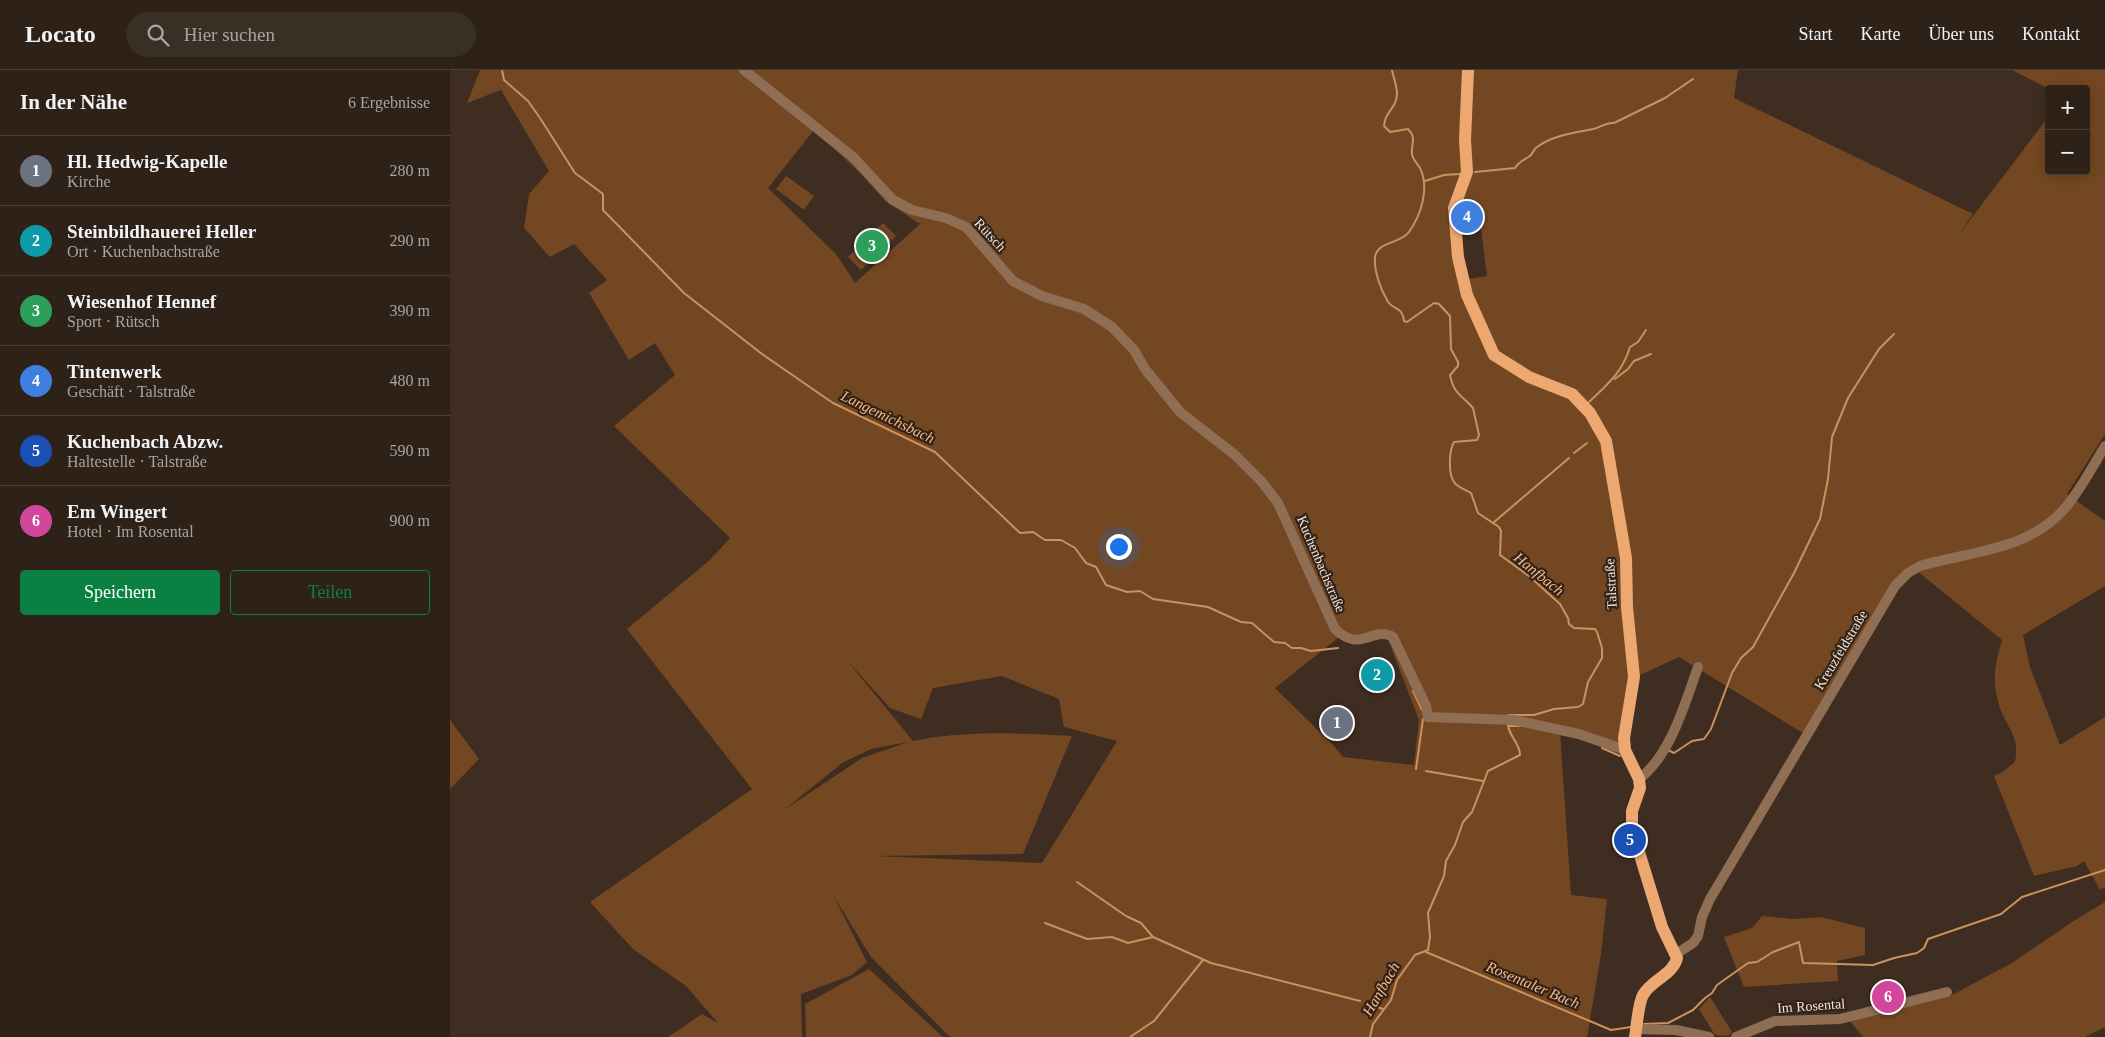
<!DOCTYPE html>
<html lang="de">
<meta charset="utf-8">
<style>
:root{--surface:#2e2218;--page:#3a2f25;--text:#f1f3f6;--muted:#a7a4a2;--line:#493f37;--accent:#0b8043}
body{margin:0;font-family:"Times New Roman",serif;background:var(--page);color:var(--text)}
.controls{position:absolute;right:15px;top:15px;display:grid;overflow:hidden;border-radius:5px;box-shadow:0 2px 12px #0003}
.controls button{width:45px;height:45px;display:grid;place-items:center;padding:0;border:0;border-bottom:1px solid var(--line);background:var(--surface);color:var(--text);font:25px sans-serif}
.you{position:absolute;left:668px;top:476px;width:18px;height:18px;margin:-12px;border:4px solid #fff;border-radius:50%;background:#1a73e8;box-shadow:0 0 0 8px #1a73e833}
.badge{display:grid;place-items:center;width:32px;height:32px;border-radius:50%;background:var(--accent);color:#fff;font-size:16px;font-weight:700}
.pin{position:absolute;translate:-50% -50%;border:2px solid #fff;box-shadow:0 1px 5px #0006}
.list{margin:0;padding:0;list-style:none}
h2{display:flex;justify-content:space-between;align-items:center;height:65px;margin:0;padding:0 20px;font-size:21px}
h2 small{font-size:16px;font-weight:400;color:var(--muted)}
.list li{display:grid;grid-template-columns:32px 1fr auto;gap:15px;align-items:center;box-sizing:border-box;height:70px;padding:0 20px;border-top:1px solid var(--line)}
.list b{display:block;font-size:19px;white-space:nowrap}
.list p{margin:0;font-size:16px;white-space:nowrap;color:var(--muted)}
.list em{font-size:16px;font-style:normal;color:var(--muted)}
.actions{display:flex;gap:10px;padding:15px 20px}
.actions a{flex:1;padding:11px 0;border:1px solid var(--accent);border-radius:5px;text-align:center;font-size:18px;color:var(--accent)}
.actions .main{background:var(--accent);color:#fff}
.icon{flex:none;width:28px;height:28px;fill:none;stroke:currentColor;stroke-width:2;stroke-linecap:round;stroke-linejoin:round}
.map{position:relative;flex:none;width:1655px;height:967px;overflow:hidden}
header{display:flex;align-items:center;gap:30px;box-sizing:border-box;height:70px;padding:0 25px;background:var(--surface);border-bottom:1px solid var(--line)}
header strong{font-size:24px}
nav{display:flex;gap:28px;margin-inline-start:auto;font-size:18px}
.search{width:350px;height:45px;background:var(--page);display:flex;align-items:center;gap:12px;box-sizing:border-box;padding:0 18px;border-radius:28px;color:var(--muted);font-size:19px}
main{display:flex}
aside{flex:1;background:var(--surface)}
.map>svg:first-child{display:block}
.green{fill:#734722;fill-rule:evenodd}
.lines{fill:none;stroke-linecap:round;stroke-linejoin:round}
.stream{stroke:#cb925f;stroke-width:2}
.minor{stroke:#8f6e54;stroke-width:10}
.major{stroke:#eda872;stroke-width:12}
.labels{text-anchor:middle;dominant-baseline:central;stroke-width:4.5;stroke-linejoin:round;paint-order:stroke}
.street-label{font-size:14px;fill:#f0e5dc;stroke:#332317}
.water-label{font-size:15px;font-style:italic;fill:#f8bb8c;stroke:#332317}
</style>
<header>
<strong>Locato</strong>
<div class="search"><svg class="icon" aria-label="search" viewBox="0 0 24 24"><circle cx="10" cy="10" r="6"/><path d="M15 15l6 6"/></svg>Hier suchen</div>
<nav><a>Start</a><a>Karte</a><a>Über uns</a><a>Kontakt</a></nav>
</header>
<main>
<aside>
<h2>In der Nähe<small>6 Ergebnisse</small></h2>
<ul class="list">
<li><span class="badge" style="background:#6b7280">1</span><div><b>Hl. Hedwig-Kapelle</b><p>Kirche</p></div><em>280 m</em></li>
<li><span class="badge" style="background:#0f9aa8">2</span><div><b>Steinbildhauerei Heller</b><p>Ort · Kuchenbachstraße</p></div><em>290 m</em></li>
<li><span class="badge" style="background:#2e9e5b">3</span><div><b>Wiesenhof Hennef</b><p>Sport · Rütsch</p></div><em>390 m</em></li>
<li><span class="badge" style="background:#3f7fe0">4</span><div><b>Tintenwerk</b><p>Geschäft · Talstraße</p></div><em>480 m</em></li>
<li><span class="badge" style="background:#1a4fb4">5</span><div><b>Kuchenbach Abzw.</b><p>Haltestelle · Talstraße</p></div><em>590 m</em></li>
<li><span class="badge" style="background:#d1479c">6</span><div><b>Em Wingert</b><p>Hotel · Im Rosental</p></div><em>900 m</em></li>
</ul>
<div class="actions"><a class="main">Speichern</a><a>Teilen</a></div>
</aside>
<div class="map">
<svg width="1655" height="967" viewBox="0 0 1655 967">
<rect width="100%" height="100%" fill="#3e2d20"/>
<!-- green -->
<g class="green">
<path d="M30 0H1288L1284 28 1523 144 1507 167 1599 46V101H1636V19H1599L1562 0H1655V364L1617 424 1655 451V516L1573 565 1580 597 1610 675 1655 647V817L1650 820 1634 791 1627 796 1584 806 1544 706 1554 701 1565 692C1570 666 1558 660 1550 638 1541 612 1545 594 1552 570L1467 501 1451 514 1361 668 1229 587 1186 607 1178 677 1110 661 1121 825 1157 829 1151 884 1137 967H500L421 887 383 825 417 892 402 905 351 924 352 967H218L252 944 268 953 236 916 183 879 140 832 302 719 177 559 260 490 280 468 164 356 225 305 205 273 179 290 139 223 157 210 124 174 100 187 74 158 79 124 99 101 51 20 17 33ZM364 60 410 103 435 131 470 154 405 213 386 184 318 118ZM1009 132 1028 136 1037 206 1017 209 1006 138ZM934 559 969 650 964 695 893 687 883 675 825 618 893 564 914 565ZM395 588 440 638 471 649 483 618 552 606 609 629 614 657 667 671 592 793 424 786 573 784 622 666C569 663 515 660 463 671ZM458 672 412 688 334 740 392 693 421 679Z"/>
<path d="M336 106 364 126 354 140 326 119Z"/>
<path d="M433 153 446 166 411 200 398 187Z"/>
<path d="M0 650 29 689 0 719Z"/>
<path d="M1655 832V957L1635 967H1413L1399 950 1500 926 1562 893 1625 850Z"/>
<path d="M1312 846 1344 849 1371 847 1415 858V885L1387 891 1388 911 1294 917 1274 867 1302 858Z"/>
<path d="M419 899 493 967H356L355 934Z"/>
<path d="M1260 927 1282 962 1278 966 1265 965 1249 939Z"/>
</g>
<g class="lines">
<!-- stream -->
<g class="stream">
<path d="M52 0 54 10 78 31 90 48 125 103 153 124V140L234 223 312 284 383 333 485 382 570 463 583 462 595 470H611L625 478 636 493 646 497 656 515 677 522 690 521 703 529 758 537 791 552 802 553 824 572 835 573 842 578H851L861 581 888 578"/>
<path d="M942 0C944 11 950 22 945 33 940 43 935 44 934 56L940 62 958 59C967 68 961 73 962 84 962 89 969 95 971 100 979 120 971 145 959 162 951 174 926 171 925 188 924 202 931 220 938 232 945 241 952 236 954 251L957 252 984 233 989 234 1000 246 1001 279 1008 292V296L1000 305C1004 325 1012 325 1023 338L1029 365 1027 370 1004 372C999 380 998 404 1004 412 1007 417 1016 420 1021 423L1028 443 1049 457 1051 461 1050 485 1079 506 1110 534 1118 548 1119 554 1124 558 1145 559 1147 562 1152 578V588L1138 612 1133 634 1128 637 1104 639 1084 645H1059"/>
<path d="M1025 102 1065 98C1069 91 1074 90 1080 86 1083 83 1084 79 1087 77 1103 65 1124 63 1143 59 1151 58 1155 52 1164 53L1215 28 1243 9"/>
<path d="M975 111 994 105 1010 104"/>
<path d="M1165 309 1178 299 1184 291 1201 284"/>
<path d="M1139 332C1158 314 1172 303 1180 277L1188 272 1196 260"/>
<path d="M1124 383 1137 373"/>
<path d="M1043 453 1119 388"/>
<path d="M963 621 972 640"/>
<path d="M1058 656H1071"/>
<path d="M1152 678 1170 686"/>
<path d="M1218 680 1224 683 1242 671 1254 669 1261 659 1282 603 1291 588 1303 577 1344 503 1370 449 1378 409 1382 367 1398 328 1429 279 1444 264"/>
<path d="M966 699 973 649"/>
<path d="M976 701 1033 711"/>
<path d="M627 812 676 846 691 853 703 867"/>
<path d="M595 853 637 869 662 867 678 873 703 867 761 893 910 931"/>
<path d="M976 882 1161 960 1181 957"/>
<path d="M919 934 933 939"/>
<path d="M1194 954 1218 953 1243 940 1255 928 1262 923 1267 915 1298 893 1307 892 1323 882 1349 872 1353 893 1423 895 1444 888 1467 883 1474 878 1478 869 1551 844 1572 827 1655 800"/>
<path d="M680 967 704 951 753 890"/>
<path d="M920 967 923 954 941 930 947 910 965 885 978 880 980 867 978 843 994 806 996 791 1005 775 1013 752 1022 742 1038 701 1070 685C1070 672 1057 665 1058 652"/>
</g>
<!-- minor -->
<g class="minor">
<path d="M294 0 403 87 443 130 462 140 496 148 516 157 563 211 592 226 634 239 662 257 684 280 695 299 730 342 785 385 812 412 828 433 885 559C911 584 923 555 943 567L976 636 978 647 1064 650 1129 664 1175 680"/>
<path d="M1189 709C1221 685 1235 633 1248 597"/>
<path d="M1226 884 1243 873 1248 866 1252 847 1260 829 1445 516 1458 503 1470 496C1521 481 1579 481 1616 437 1631 419 1643 396 1655 376"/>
<path d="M1187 959 1226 960 1259 967"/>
<path d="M1286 967 1325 951 1390 949 1497 922"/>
</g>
<!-- major -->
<path class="major" d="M1018 0 1015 70 1017 102 1004 138 1008 187 1017 225 1044 285 1079 307 1122 324 1140 343 1156 371 1176 488 1177 537 1184 607 1174 668 1175 680 1189 709 1190 718 1182 741V759L1212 857 1227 888C1223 905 1201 910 1193 925 1188 934 1187 956 1185 967"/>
</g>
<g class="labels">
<!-- street labels -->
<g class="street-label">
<text transform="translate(540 165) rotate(47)">Rütsch</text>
<text transform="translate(871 494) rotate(67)">Kuchenbachstraße</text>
<text transform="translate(1161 514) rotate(-93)">Talstraße</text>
<text transform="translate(1391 580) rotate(-59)">Kreuzfeldstraße</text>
<text transform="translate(1361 936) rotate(-4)">Im Rosental</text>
</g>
<!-- water labels -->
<g class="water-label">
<text transform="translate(438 347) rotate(26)">Langemichsbach</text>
<text transform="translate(1089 504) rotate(39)">Hanfbach</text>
<text transform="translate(1083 915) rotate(23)">Rosentaler Bach</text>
<text transform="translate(931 919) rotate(-60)">Hanfbach</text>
</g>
</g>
</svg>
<div class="controls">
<button>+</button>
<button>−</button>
</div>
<div class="you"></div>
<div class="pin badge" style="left:887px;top:653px;background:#6b7280">1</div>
<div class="pin badge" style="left:927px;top:605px;background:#0f9aa8">2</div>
<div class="pin badge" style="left:422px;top:176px;background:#2e9e5b">3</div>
<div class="pin badge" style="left:1017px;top:147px;background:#3f7fe0">4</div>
<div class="pin badge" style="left:1180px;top:770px;background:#1a4fb4">5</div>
<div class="pin badge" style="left:1438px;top:927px;background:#d1479c">6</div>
</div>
</main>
